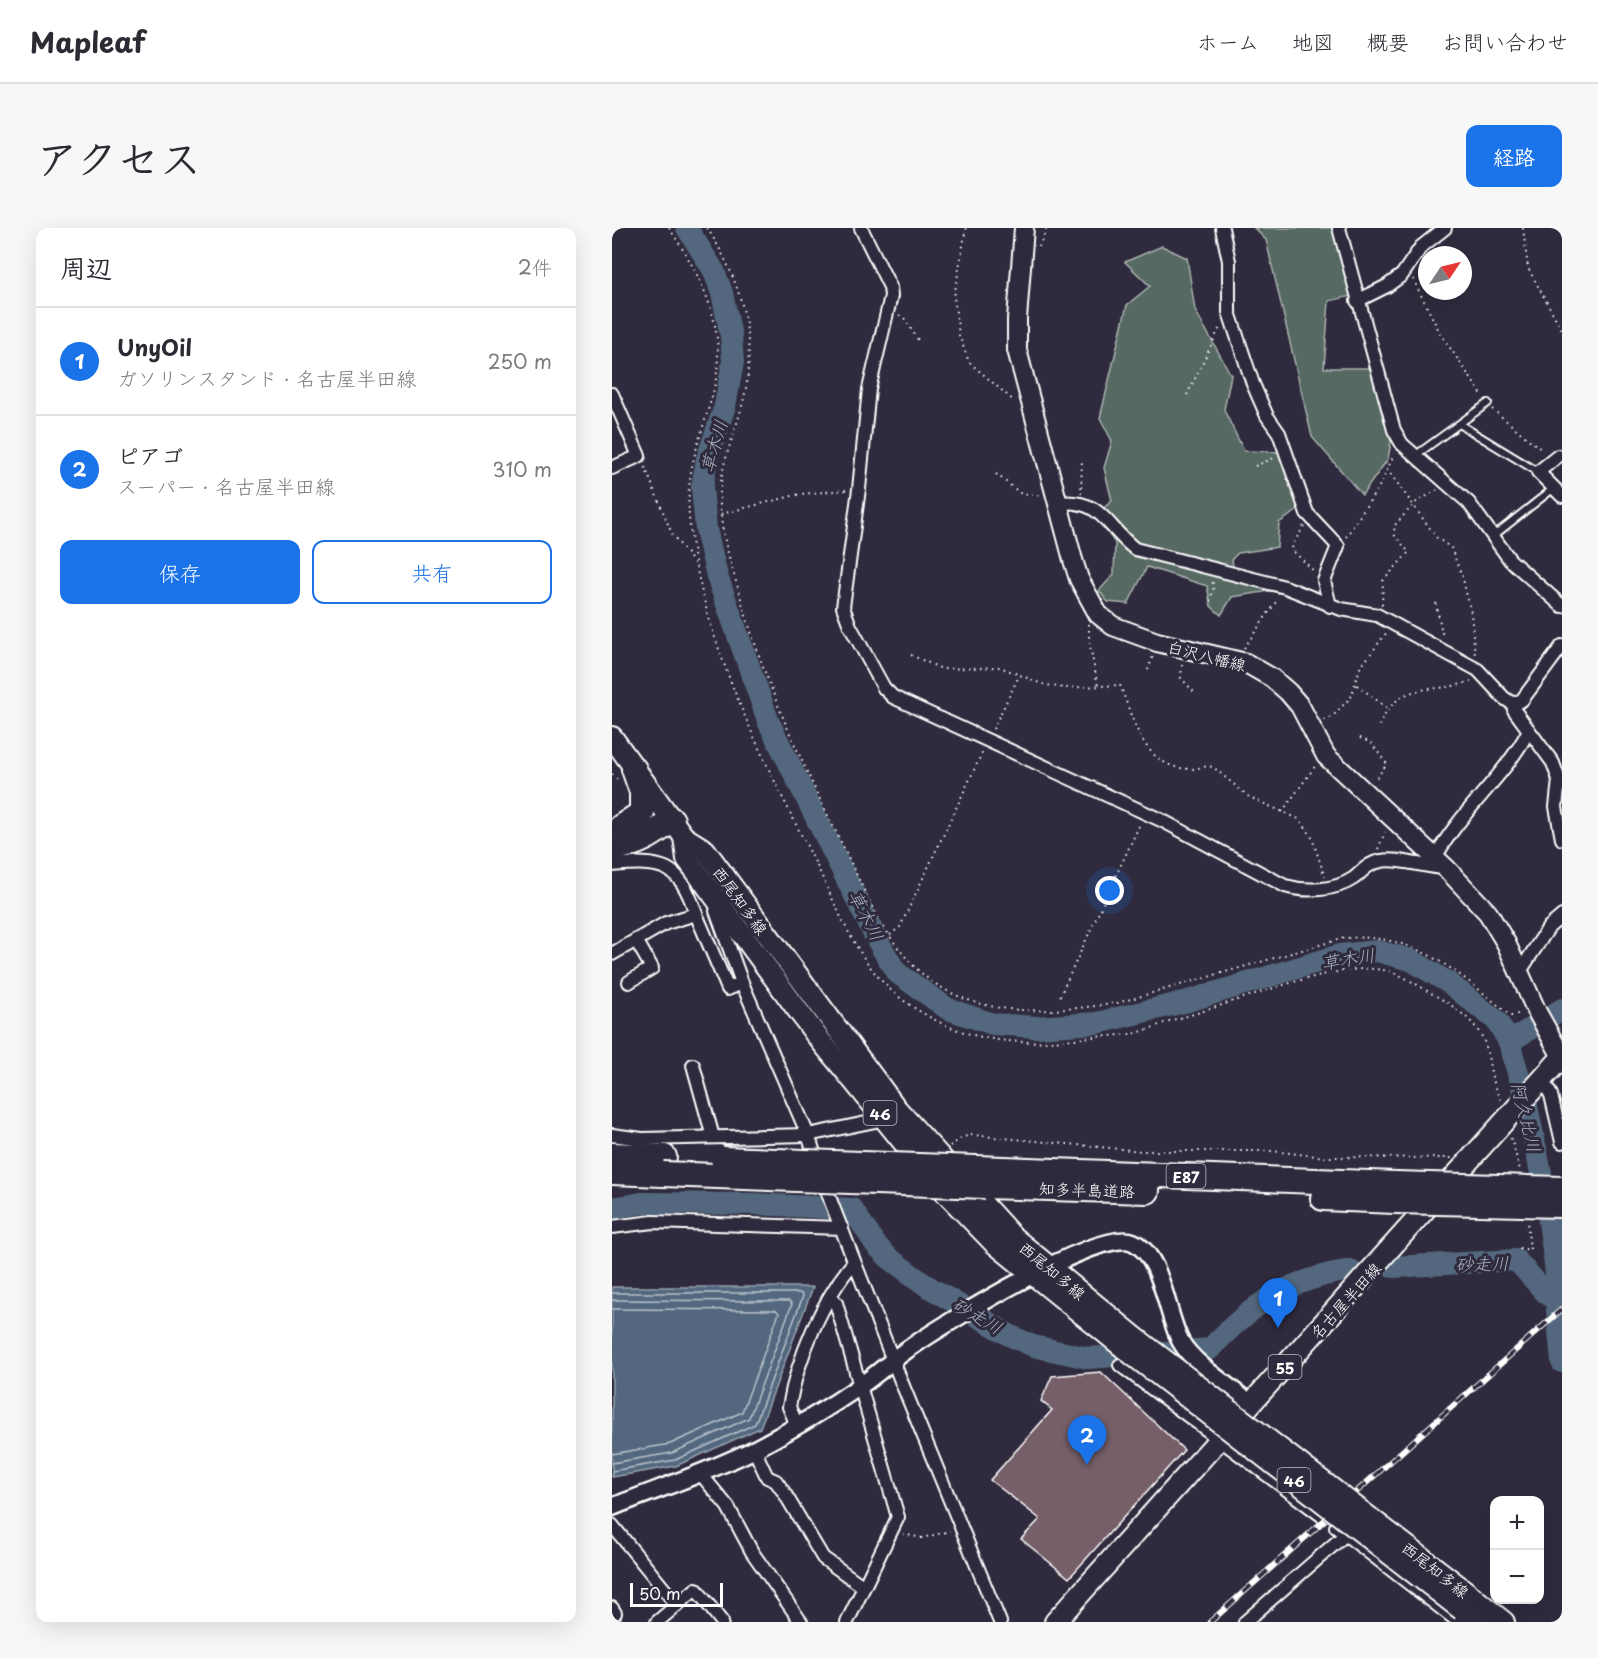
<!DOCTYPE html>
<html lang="ja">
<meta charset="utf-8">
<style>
:root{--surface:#fff;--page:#f7f7f7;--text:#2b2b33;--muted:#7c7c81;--line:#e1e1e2;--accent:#1a73e8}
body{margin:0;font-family:"Playpen Sans","Klee One",sans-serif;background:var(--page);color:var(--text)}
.controls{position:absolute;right:18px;bottom:18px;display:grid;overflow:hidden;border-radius:12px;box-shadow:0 6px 24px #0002}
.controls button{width:54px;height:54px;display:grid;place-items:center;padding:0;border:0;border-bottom:2px solid var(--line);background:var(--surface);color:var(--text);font:30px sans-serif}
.compass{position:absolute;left:806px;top:18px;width:54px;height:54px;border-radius:50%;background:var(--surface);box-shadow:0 6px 24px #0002;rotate:55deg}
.scale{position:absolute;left:18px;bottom:15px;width:93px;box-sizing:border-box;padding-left:6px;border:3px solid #fff;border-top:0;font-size:16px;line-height:21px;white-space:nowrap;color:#fff;-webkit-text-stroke:4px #2f2a3d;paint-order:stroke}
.you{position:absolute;left:498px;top:663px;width:21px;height:21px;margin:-15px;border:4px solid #fff;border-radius:50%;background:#1a73e8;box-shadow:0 0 0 9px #1a73e833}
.badge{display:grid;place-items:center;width:39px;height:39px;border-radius:50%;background:var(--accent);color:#fff;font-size:20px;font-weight:700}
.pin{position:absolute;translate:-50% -50px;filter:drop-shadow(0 2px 3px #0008)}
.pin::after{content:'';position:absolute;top:32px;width:21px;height:18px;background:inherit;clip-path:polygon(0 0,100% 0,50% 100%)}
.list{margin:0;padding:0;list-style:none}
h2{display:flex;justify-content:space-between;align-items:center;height:78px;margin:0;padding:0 24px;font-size:26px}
h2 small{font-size:20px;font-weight:400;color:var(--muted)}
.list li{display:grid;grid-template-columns:39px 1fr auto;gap:18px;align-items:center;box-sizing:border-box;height:108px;padding:0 24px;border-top:2px solid var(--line)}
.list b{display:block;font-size:22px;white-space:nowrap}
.list p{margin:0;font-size:20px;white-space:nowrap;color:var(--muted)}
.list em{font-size:20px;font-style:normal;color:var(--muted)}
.actions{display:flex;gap:12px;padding:18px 24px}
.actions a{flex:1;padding:14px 0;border:2px solid var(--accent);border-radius:12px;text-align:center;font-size:21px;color:var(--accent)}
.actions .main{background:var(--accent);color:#fff}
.map{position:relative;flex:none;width:950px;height:1394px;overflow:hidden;border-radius:12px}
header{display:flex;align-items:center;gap:36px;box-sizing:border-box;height:84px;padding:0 30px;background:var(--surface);border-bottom:2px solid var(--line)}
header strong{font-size:28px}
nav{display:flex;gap:33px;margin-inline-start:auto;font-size:21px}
.intro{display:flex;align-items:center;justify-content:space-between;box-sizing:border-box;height:144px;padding:0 36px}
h1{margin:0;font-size:42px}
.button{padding:15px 27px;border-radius:12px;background:var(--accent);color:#fff;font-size:21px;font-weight:700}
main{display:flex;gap:36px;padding:0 36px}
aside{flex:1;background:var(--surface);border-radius:12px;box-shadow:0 6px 24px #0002}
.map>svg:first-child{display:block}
.green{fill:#576962;stroke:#abb4b0;stroke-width:1.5}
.water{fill:#53687e;stroke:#98a4b2;stroke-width:1.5}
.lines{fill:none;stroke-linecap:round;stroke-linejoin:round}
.shore{stroke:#bac3cb;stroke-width:1.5}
.river{stroke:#53687e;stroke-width:22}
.building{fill:#765e68;stroke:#fff;stroke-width:1.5}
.service-casing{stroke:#fff;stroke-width:10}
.minor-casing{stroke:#fff;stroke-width:16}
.tertiary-casing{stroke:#fff;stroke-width:21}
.secondary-casing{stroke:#fff;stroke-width:22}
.primary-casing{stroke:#fff;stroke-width:24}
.motorway-casing{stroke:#fff;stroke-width:28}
.path{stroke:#fff;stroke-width:2;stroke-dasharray:1.5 4.5;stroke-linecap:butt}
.service{stroke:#2f2a3d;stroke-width:6}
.minor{stroke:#2f2a3d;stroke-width:12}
.tertiary{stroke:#2f2a3d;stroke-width:16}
.secondary{stroke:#2f2a3d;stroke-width:18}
.primary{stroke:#2f2a3d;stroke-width:20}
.motorway{stroke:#2f2a3d;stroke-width:24}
.rail-casing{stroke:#fff;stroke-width:6}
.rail{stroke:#2f2a3d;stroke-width:4;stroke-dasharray:11;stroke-linecap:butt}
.primary-bridge-casing{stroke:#fff;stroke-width:24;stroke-linecap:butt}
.motorway-bridge-casing{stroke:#fff;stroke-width:28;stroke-linecap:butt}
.primary-bridge{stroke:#2f2a3d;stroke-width:20}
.motorway-bridge{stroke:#2f2a3d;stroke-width:24}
.labels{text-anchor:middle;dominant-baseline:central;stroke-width:6;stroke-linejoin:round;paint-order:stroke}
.shield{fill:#2f2a3d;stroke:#c1bfc5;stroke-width:1.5}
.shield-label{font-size:15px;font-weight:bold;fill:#fff}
.street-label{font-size:16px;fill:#fff;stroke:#2f2a3d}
.water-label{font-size:18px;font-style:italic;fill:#a9b4be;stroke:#2f2a3d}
</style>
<header>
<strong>Mapleaf</strong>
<nav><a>ホーム</a><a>地図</a><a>概要</a><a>お問い合わせ</a></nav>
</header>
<div class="intro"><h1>アクセス</h1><a class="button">経路</a></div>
<main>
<aside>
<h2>周辺<small>2件</small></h2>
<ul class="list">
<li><span class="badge">1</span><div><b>UnyOil</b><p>ガソリンスタンド · 名古屋半田線</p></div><em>250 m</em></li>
<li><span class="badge">2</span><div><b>ピアゴ</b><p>スーパー · 名古屋半田線</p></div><em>310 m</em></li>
</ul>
<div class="actions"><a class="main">保存</a><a>共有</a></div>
</aside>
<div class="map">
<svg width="950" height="1394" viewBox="0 0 950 1394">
<rect width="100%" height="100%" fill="#2f2a3d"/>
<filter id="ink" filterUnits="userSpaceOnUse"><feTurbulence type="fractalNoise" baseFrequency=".0167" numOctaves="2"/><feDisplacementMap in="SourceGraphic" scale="12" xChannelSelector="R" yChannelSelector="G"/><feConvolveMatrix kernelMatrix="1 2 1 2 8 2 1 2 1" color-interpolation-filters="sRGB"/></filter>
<g filter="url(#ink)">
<!-- green -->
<g class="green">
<path d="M642 0H722L739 68 717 73 712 140H759L779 214 776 231 750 267 700 209 654 12Z"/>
<path d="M550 18 575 30 583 82 619 147 612 182 632 223 670 224 689 280 667 295 665 319 626 325 620 331 623 353 664 362 620 369 609 387 599 378 595 358 535 339 516 376 496 374 487 363 502 346 503 315 483 287 500 273 492 240 500 213 488 190 515 77 538 58 513 34Z"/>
</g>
<!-- water -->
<path class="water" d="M0 1059H201L148 1200 64 1238 0 1249Z"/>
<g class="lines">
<!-- shore -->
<g class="shore">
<path d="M0 1065H188L191 1068 143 1196 63 1232 0 1243"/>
<path d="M0 1072 177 1073 180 1076 137 1190 60 1225 0 1235"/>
<path d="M0 1081 164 1082 167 1085 130 1184 58 1216 0 1226"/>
</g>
<!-- river -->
<g class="river">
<path d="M75 0 102 43 110 65 119 108 121 134 113 178 95 231 90 259 94 301 105 348 157 495 264 710 284 744 336 781 381 796 423 799 485 795 576 773 728 727 765 723 799 732 837 755 885 793 897 814 913 869 933 964 944 1044V1072L950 1134"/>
<path d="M897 814 950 781"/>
<path d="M0 980 30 975 143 976 240 981 264 1017 277 1030 312 1056 397 1107 421 1118 476 1130 598 1121C640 1076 675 1052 738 1042"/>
<path d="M781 1039 904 1032 934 1065 944 1072"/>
</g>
</g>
<!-- building -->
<path class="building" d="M489 1144 572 1222 457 1350 409 1311 428 1291 378 1252 440 1182 429 1173 440 1148Z"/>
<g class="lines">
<defs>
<g id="service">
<path d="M849 197 926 244"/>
<path d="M804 227 876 175"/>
<path d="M880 309 942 260"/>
</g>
<g id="minor">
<path d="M249 0 278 59 279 68 257 161 247 261 231 379 238 398 272 460 281 469 551 593 673 658C694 664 723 663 742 650 751 643 756 635 769 633 786 629 813 640 834 640"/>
<path d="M610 0 617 33V84L641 156 655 188 667 205 695 285 726 318 712 353 718 378"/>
<path d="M727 0 782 202 790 216 857 275 898 332 950 378"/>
<path d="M745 73 775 58 790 47 809 19 833 0"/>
<path d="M0 166 27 228 0 240"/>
<path d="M946 228 926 244 950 268"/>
<path d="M446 275C490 270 494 299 523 321L673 359 729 381 765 387 866 442 892 470 901 476 910 472 950 418"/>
<path d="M901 476 902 482 941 535 947 552 944 579 950 611"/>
<path d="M823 630C848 583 891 551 916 504"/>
<path d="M0 637C50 633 67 634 84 686"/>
<path d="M104 683 130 755 196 907 219 974 289 1153 388 1394"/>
<path d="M0 726 54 695 84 686 116 761 130 755"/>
<path d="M907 745 937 699 950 688"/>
<path d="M17 754 40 740 24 712"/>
<path d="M81 837 101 909"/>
<path d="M930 851 939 867 950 914"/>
<path d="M0 907 30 911 196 907 273 891"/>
<path d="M0 999 41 994 230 1000"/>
<path d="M218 1069 224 1075 286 1289 235 1394"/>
<path d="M508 1137 709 1287"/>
<path d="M185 1197 177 1179C185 1131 211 1070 242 1034"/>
<path d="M142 1221 155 1249 164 1253 173 1266 211 1330 252 1359"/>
<path d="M88 1245 116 1279 140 1324 189 1394"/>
<path d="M0 1297 65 1377 84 1361 110 1394"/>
<path d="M724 1299 847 1394"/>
<path d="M0 1380 3 1385"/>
<path d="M45 1394 65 1377"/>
<path d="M633 1394 734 1306"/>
</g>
<path id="tertiary" d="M0 1279C48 1260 97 1244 143 1221 179 1202 215 1181 248 1158 267 1145 283 1129 302 1117 336 1094 488 999 521 1014 551 1028 554 1087 569 1114 581 1136 620 1160 640 1177"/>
<path id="secondary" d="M412 0 405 91V122L461 332 467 351 486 386 501 398 545 414 634 435 660 450 676 464 688 478 714 528 834 640 876 685 894 715 925 784 950 829"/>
<g id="primary">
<path d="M0 509 72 609 93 622 284 880 401 1009 524 1110"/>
<path d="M72 609 75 631 204 807 326 957 382 1015 513 1121"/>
<path d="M861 1369 892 1394"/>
<path d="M850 1382 865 1394"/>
<path d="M443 1394 950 829"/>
</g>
<g id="motorway">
<path d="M9 599 30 585V564L22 541"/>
<path d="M0 620C24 618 41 607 60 592"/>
<path d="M0 927 52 929"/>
<path d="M364 940 784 956"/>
<path d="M0 944 51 946"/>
<path d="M373 958 535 963"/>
<path d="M711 970 783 973"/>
</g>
</defs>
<!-- service casing -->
<use href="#service" class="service-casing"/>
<!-- minor casing -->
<use href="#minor" class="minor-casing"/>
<!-- tertiary casing -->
<use href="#tertiary" class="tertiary-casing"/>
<!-- secondary casing -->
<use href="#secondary" class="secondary-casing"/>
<!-- primary casing -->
<use href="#primary" class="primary-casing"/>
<!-- motorway casing -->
<use href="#motorway" class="motorway-casing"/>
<!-- path -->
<g class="path">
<path d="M57 0C93 53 119 107 99 172 85 221 72 246 78 299 92 418 151 531 204 636 228 685 248 743 295 775 355 816 401 818 471 810 488 808 507 808 524 805 537 802 548 796 560 792 615 779 725 730 776 743 790 747 804 756 817 764 835 774 858 788 869 807 876 819 876 831 879 844 881 854 886 864 889 873"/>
<path d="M95 0C130 53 147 115 130 178 118 223 102 247 110 296 113 318 120 339 126 360 150 449 188 532 229 614 254 665 279 732 332 761 385 791 447 783 505 775L732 710C804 704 847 745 899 788L909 785"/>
<path d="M354 0 342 69 347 107 357 134 403 174"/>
<path d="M911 0 916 40 950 102"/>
<path d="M427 19 435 0"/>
<path d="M801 51 828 105 870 167"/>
<path d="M287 87 292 90 308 115"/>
<path d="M575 167 609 97"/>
<path d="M880 181 931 223"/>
<path d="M643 238 662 230"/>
<path d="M33 239 60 306 85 339"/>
<path d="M775 241 825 310 839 320 851 351 859 385 863 427"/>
<path d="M384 246 408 265 430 268"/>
<path d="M469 266 470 230"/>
<path d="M109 286 188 266 235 262"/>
<path d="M692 298 680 318 681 323 702 343"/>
<path d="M734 309 770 254 782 226"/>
<path d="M598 373 602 359 600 353"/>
<path d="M824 375 831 410"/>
<path d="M770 377 771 353 797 324 783 308 782 298 803 275 825 262"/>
<path d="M477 396V413L486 458"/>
<path d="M632 420 666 371"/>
<path d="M299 427 330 441 388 439 430 456 452 460 508 457C522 493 531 540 578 541 586 541 593 537 601 539L637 569 687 591 699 607 713 649"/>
<path d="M570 437 569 450 582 464"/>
<path d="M536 442 541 428"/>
<path d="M745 457 775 480"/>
<path d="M712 492 720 489 739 469 748 440 775 404"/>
<path d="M767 498C789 449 818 468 859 453"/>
<path d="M381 501 407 448"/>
<path d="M748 510 759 515 775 536 762 553"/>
<path d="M0 546 7 554"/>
<path d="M670 584 704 537"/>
<path d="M766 621 773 604"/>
<path d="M278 707 288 699 371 523"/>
<path d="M448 768 528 596"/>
<path d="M899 910 908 942"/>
<path d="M338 918 351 909 360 907 530 923H659L714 929 840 930"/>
<path d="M907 1020 918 1022 915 993"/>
<path d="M291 1306 310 1310 338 1303"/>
</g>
<!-- service -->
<use href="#service" class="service"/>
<!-- minor -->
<use href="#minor" class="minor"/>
<!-- tertiary -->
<use href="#tertiary" class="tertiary"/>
<!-- secondary -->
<use href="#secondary" class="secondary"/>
<!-- primary -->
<use href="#primary" class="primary"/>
<!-- motorway -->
<use href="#motorway" class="motorway"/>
<defs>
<path id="rail" d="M598 1394 950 1081"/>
</defs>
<!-- rail casing -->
<use href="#rail" class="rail-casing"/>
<!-- rail -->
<use href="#rail" class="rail"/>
<defs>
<g id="primary-bridge">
<path d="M524 1110 861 1369"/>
<path d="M513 1121 850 1382"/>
</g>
<g id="motorway-bridge">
<path d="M111 931 364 940"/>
<path d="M51 946 373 958"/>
<path d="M784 956 950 961"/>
<path d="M783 973 950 977"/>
</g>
</defs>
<!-- primary-bridge casing -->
<use href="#primary-bridge" class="primary-bridge-casing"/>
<!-- motorway-bridge casing -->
<use href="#motorway-bridge" class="motorway-bridge-casing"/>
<!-- primary-bridge -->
<use href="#primary-bridge" class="primary-bridge"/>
<!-- motorway-bridge -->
<use href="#motorway-bridge" class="motorway-bridge"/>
</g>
</g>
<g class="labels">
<!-- shield labels -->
<g class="shield">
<rect x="251.5" y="873" width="33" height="24" rx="4.5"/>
<rect x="554.5" y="936" width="39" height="24" rx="4.5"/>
<rect x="656.5" y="1127" width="33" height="24" rx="4.5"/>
<rect x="665.5" y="1240" width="33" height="24" rx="4.5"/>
</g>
<g class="shield-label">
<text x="268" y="885">46</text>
<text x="574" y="948">E87</text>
<text x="673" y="1139">55</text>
<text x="682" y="1252">46</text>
</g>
<!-- street labels -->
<g class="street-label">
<text transform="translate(595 427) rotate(14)">白沢八幡線</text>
<text transform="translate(129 672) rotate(54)">西尾知多線</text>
<text transform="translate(475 961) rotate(2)">知多半島道路</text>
<text transform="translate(441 1042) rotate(40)">西尾知多線</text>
<text transform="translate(733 1072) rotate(-48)">名古屋半田線</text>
<text transform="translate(824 1341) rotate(38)">西尾知多線</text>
</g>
<!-- water labels -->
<g class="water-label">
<text transform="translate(101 218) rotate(-74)">草木川</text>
<text transform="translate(255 687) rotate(63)">草木川</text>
<text transform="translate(736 730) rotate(-9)">草木川</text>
<text transform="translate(915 889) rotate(76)">阿久比川</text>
<text transform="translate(870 1035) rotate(-2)">砂走川</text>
<text transform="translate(366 1087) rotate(30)">砂走川</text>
</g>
</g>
</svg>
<div class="controls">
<button>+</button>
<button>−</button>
</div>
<svg class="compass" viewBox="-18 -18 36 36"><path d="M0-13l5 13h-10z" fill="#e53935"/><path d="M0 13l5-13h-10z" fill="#7c7c81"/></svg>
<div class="scale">50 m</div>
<div class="you"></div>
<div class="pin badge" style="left:666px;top:1100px">1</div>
<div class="pin badge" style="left:475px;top:1237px">2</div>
</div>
</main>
